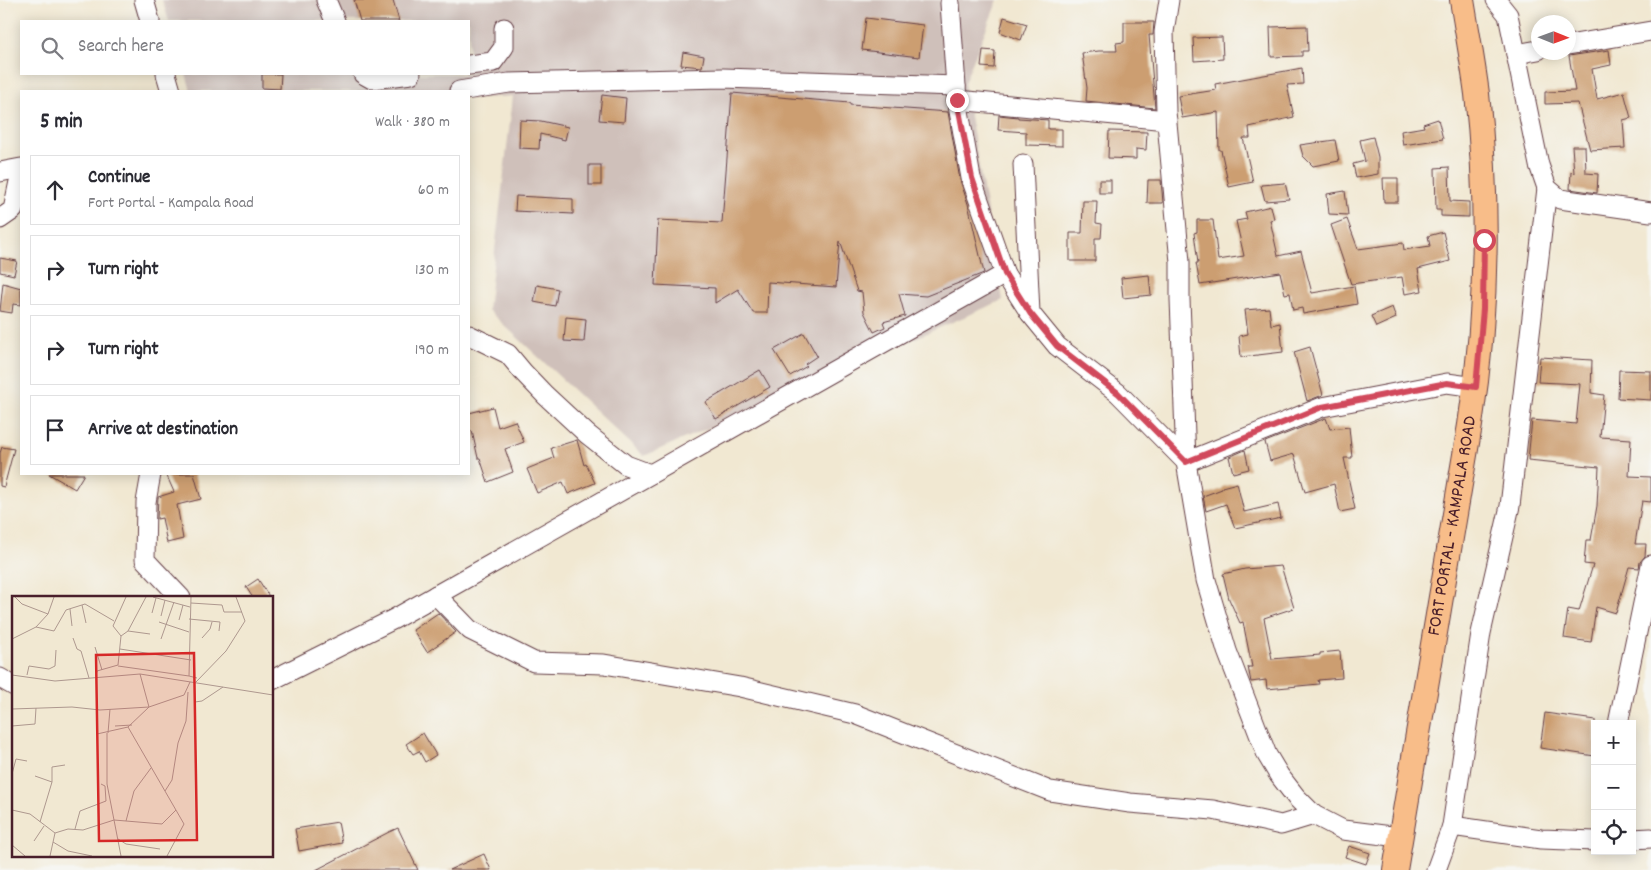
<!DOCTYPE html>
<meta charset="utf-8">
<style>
:root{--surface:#fff;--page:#f7f7f7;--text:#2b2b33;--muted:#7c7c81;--line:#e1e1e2}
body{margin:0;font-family:Dekko,sans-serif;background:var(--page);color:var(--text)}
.controls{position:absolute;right:15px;bottom:15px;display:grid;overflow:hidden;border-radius:0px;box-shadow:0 2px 12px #0003}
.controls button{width:45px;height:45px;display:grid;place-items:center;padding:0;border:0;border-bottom:1px solid var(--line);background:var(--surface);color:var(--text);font:25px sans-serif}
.compass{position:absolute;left:1531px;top:15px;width:45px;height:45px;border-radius:50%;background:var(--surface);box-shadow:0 2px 12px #0003;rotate:91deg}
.stop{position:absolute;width:15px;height:15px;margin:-11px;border:4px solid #d1495b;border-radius:50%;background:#fff}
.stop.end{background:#d1495b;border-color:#fff;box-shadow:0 1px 5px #0008}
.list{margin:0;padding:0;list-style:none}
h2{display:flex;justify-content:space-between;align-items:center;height:65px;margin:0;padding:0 20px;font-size:21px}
h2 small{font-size:16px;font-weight:400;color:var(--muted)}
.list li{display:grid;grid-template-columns:32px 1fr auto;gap:15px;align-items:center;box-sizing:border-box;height:70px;margin:0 10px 10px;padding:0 10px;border:1px solid var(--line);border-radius:0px}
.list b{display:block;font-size:19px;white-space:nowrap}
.list p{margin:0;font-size:16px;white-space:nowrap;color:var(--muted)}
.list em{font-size:16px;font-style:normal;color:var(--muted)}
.icon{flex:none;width:28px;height:28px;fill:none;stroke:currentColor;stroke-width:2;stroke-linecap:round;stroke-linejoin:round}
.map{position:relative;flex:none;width:1651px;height:870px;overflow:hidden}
.search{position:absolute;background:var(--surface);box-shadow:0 2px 12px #0003;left:20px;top:20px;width:450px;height:55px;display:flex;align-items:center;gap:12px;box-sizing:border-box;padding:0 18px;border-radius:0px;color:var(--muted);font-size:19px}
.panel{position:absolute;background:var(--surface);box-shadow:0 2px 12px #0003;left:20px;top:90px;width:450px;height:385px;border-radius:0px}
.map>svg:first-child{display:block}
.industrial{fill:#cfc0ba}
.building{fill:#cc9e71}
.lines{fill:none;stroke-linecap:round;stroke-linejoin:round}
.minor-casing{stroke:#633d44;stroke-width:21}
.major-casing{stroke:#633d44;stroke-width:26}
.minor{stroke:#fff;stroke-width:19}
.major{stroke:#f8bd89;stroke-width:24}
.route{stroke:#d1495b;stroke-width:6}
.labels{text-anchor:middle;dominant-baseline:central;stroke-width:4.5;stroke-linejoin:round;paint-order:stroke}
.street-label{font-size:19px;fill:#4a1f2b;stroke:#f6f6f2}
.inset-road{fill:none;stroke:#ae988f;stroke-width:1}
.view{fill:#d62828;fill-opacity:0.15;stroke:#d62828;stroke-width:2.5}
.inset-edge{fill:none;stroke:#4a1f2b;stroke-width:2.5}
</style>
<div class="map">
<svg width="1651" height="870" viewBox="0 0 1651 870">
<rect width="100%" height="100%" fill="#f6f6f2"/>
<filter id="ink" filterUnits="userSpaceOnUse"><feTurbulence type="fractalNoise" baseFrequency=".02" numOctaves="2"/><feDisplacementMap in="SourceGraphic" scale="10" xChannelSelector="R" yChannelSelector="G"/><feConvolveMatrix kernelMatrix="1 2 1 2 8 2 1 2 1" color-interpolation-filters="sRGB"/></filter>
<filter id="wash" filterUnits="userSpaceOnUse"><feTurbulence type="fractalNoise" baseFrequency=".0096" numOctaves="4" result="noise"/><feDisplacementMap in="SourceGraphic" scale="20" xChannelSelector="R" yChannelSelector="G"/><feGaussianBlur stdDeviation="1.12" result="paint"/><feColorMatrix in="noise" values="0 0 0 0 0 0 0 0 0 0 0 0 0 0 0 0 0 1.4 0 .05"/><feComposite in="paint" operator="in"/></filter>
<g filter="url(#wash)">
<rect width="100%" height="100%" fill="#f1e8d2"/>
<!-- industrial -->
<path class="industrial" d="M162 0H998L964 83 1003 300 644 456 488 310 513 96 469 99V91H191L186 74H469V21H169Z"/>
<g id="blocks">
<!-- building -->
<g class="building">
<path d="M354 0H393L399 21H360Z"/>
<path d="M1004 17 1027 24 1021 40 1000 32Z"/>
<path d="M866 18 923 25 919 57 862 50Z"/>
<path d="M1124 22H1154L1153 35H1149L1155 108 1086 101 1087 88 1082 53 1099 51H1117L1116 43 1124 42Z"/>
<path d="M1307 26 1308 51H1302V56L1271 57 1270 27Z"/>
<path d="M1222 37 1223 59 1194 61 1193 38Z"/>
<path d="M983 50 995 51 994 68 981 67Z"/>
<path d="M1609 50 1611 65 1592 69 1597 99 1624 92 1631 118 1623 120 1625 148 1590 150 1578 103 1545 104V92L1575 91 1569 56Z"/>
<path d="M683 52 704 56 702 67 681 65Z"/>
<path d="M1302 68 1303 84 1287 85 1294 117 1249 127 1250 138H1243L1253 182 1229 187 1221 150H1219L1218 112 1182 118 1178 96 1216 90 1215 84Z"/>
<path d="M262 74H281L280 89 262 88Z"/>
<path d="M732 93 850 103V105L948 112 960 180 968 204 984 273 926 296 899 294 905 316 883 322 885 327 874 332 864 312 862 292 857 291 840 241 836 287 768 282 767 313H753L738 289 715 303V288L655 285 658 220 722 223Z"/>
<path d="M602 95 626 98 624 122 599 120Z"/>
<path d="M999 115 1018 117V118L1048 120V129H1062V146L1026 145V132L998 130Z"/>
<path d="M1438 119 1443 139 1403 145 1401 131 1424 127 1423 124Z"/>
<path d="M520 120 541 121 568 127 565 140 540 134 539 149 519 148Z"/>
<path d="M1109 131 1147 132 1146 150 1136 149V159L1108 158Z"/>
<path d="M1373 137 1378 157V174L1356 178 1353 164 1365 161 1360 140Z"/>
<path d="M1335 140 1339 161 1313 166 1303 156 1300 145Z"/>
<path d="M1572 146H1585L1586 173 1598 174 1597 193 1570 189 1571 172 1574 173Z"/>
<rect x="589" y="165" width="12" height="20"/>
<path d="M1449 167 1450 201 1469 202V217L1441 216V210H1436L1435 168Z"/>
<path d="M1383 178H1398V202H1384Z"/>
<rect x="1099" y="180" width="12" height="13"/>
<path d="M1148 180H1161L1163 203H1147Z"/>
<path d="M1285 183 1289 199 1265 201 1261 185Z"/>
<path d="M1345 191 1348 215 1329 214 1327 194Z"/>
<path d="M516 196 573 199V214L515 211Z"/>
<path d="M1083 201H1097L1096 223 1102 224 1101 238H1095V261H1070V233H1082Z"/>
<path d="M1271 206 1274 219 1270 220 1278 256 1301 251 1312 293 1354 286 1357 304 1303 314 1302 308 1293 310 1290 293 1285 294 1280 272 1200 285 1196 263H1198L1194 233 1197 232V220H1213L1218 260 1244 256 1236 221 1247 219 1245 212Z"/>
<path d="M1347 219 1358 249 1403 243 1404 250 1430 246 1428 236 1443 232 1450 261 1418 269 1422 291 1405 294 1402 277 1351 284 1331 225Z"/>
<path d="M0 258 17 261 14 275 0 272Z"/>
<path d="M1149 275 1151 295 1123 298 1121 278Z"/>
<path d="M3 283 21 288V305L13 304 12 313 0 311Z"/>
<path d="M537 285 558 289 555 306 534 302Z"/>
<path d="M1392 307 1396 318 1376 327 1371 316Z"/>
<path d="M1269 308 1271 325 1280 323 1283 352 1241 357 1239 336 1248 334 1245 310Z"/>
<path d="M566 317 586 319 584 342 564 341Z"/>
<path d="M804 333 817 356 805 364 807 366 790 376 774 350Z"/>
<path d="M1310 347 1323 395 1307 401 1294 352Z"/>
<path d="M1540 357 1592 360 1591 393 1604 395 1600 437 1631 439 1629 476 1651 477V502L1642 501 1635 544H1646L1645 556 1640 562 1639 568 1629 567 1616 613 1596 607 1591 642 1564 638 1568 609 1579 611 1593 565 1584 564 1586 540H1591L1597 506 1599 467 1528 460 1532 420 1576 424 1580 384 1538 382Z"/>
<path d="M760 370 770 387 716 419 706 402Z"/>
<path d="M1619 370 1651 371V400L1618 398Z"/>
<path d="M493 407 498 427 515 421 524 442 505 449 513 472 488 482 480 458H478L472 431H469V413Z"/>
<path d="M1326 418 1330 429 1349 427 1352 458H1344L1355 509 1340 512 1334 484 1305 492 1294 454 1270 461 1265 442Z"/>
<path d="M577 440 584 465 586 464 595 483 568 494 563 482 537 493 527 469 554 458 551 448Z"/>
<path d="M2 447 14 449 4 487 0 486V453Z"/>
<path d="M1245 450 1249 469 1233 473 1229 457Z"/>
<path d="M49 474H84L75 489Z"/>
<path d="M166 474H194L201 499 177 505 183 539 167 543 162 518 157 519 158 497 174 492Z"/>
<path d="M1237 483 1244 512 1278 504 1281 518 1235 528 1226 504 1206 511 1203 496 1222 489V487Z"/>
<path d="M1281 566 1294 608 1264 618 1272 659 1320 655V653L1340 651 1342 678 1318 680 1319 684 1267 689 1266 680 1251 682 1248 667H1252L1243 622 1240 623 1229 599 1223 574 1245 569Z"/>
<path d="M258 579 270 598H253L246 587Z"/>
<path d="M438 613 456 632 427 652 413 630Z"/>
<path d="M1545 713 1595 720V756L1540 748Z"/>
<path d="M423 733 436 755 425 762 419 751 413 754 406 744Z"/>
<path d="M338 822 342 843 299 851 295 829Z"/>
<path d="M398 828 418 870H316L389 832Z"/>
<path d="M1349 846 1370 853 1366 864 1345 857Z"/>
<path d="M484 854 491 870H449Z"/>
</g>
</g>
</g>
<g filter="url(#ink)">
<use href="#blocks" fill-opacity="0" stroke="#633d44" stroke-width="1"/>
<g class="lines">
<defs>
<g id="minor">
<path d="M144 0 150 21"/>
<path d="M326 0 335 21"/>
<path d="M1169 0 1164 32 1166 112 1180 262V299L1186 462 1322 407 1447 383 1476 387"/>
<path d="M1496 0 1508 15 1539 165 1547 188 1560 199 1651 212"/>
<path d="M950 3 957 100 971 178 1005 274 1030 313 1057 346 1118 393 1186 462 1206 580 1227 651 1267 755 1279 775 1296 797 1314 815 1343 830 1400 837"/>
<path d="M1568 45 1651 31"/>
<path d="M1516 54 1538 50"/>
<path d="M469 65 493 62 504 47V28"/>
<path d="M166 74 171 91"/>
<path d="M363 74 372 79 411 74"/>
<path d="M459 91 509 83 723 78 956 86"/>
<path d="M957 100 1167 120"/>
<path d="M1023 164 1030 313"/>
<path d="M0 172 21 168"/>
<path d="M0 219 13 210 21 172"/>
<path d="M469 335 508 354 523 372 545 395 587 434 626 465 650 474"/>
<path d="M151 474 146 502 145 560 181 598"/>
<path d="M436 595 470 630 534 662 604 664 740 687 855 714 1050 791 1130 803 1213 810 1281 825 1314 815"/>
<path d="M0 678 14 686"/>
<path d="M272 680 394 619 1005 274"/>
<path d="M1618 724 1651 565"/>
<path d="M1452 826 1481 633 1510 506 1547 188"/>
<path d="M1632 839 1651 838"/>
<path d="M1436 870 1452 826 1541 839 1595 841"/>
</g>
<g id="major">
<path id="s1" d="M1395 870 1470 425C1487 316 1489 203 1477 94 1473 63 1467 31 1462 0"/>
</g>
</defs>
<!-- minor casing -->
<use href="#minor" class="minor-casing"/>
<!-- major casing -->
<use href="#major" class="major-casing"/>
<!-- minor -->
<use href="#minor" class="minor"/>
<!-- major -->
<use href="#major" class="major"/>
</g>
</g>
<g class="lines" filter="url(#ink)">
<!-- route -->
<path class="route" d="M957 100 972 178 1005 274 1030 313 1057 346 1118 393 1186 462 1322 407 1447 383 1476 387 1483 309 1484 240"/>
</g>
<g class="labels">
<!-- street labels -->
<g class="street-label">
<text stroke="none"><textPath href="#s1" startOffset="349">FORT PORTAL - KAMPALA ROAD</textPath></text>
</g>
</g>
<!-- overview -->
<g transform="translate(12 596)">
<rect width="261" height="261" fill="#f1e8d2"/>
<path class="inset-road" d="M3 1 10 8 36 18M141 1 178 11M179 1 177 80 185 82M179 7 210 9 212 16H230M70 9 74 27M58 13 60 30M140 17 144 2M149 20 153 4M177 23 208 26 207 35M167 24 171 9M147 26 177 36M24 31 42 35 54 14 73 8 102 25M116 35 138 38M109 40 116 35 134 1M61 42 65 53 69 55 77 82M190 42 198 33 200 26M0 43 24 31 36 18 42 1M149 43 162 6M83 51 90 74M108 53 179 64M106 70 177 80M37 73 43 70 44 54M0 79 43 85 128 78 261 99M15 79 17 70 37 73M84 80 85 75 106 69 109 40 101 30 114 1M184 86 214 55 233 25 224 1M183 106 190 105 211 91M0 113 60 111 88 114 137 111 128 78M0 130 23 128 24 112M103 130 120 129M116 131 172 228 155 260M95 137V188L109 260M96 137 98 113M85 138 116 131 137 111 172 99 178 86M0 178 4 163 15 165M23 180 40 186 28 226M40 186V171L53 169M153 195 160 184 166 147 174 125 176 96M0 214 18 218 43 237 38 260M114 225 122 195 139 172M63 233 68 215 94 205 93 190 89 188M43 237 56 233 71 234 102 224 150 228 164 214M106 243 114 248 148 253M22 245 32 230M41 246 56 255 80 260M0 249 13 260"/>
<path class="view" d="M182 57 185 244 87 245 84 59Z"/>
<rect width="261" height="261" class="inset-edge"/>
</g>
</svg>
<div class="controls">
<button>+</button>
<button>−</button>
<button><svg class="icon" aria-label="locate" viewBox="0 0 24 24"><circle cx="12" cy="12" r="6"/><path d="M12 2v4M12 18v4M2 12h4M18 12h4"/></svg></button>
</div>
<svg class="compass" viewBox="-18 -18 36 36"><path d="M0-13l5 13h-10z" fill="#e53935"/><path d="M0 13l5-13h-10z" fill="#7c7c81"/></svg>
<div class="stop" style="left:1484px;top:240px"></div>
<div class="stop end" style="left:957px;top:100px"></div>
<div class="search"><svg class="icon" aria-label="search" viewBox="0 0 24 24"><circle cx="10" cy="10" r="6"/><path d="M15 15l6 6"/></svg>Search here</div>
<section class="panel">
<h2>5 min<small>Walk · 380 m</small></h2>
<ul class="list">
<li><svg class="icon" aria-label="ahead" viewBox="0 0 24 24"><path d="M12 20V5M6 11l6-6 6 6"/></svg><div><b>Continue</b><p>Fort Portal - Kampala Road</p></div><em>60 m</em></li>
<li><svg class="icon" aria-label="right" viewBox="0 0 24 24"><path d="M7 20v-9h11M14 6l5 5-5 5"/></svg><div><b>Turn right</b></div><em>130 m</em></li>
<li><svg class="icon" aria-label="right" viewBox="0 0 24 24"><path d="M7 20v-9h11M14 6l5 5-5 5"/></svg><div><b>Turn right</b></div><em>190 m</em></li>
<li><svg class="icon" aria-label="arrive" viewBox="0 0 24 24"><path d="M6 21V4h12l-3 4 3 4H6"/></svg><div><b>Arrive at destination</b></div></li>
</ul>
</section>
</div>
